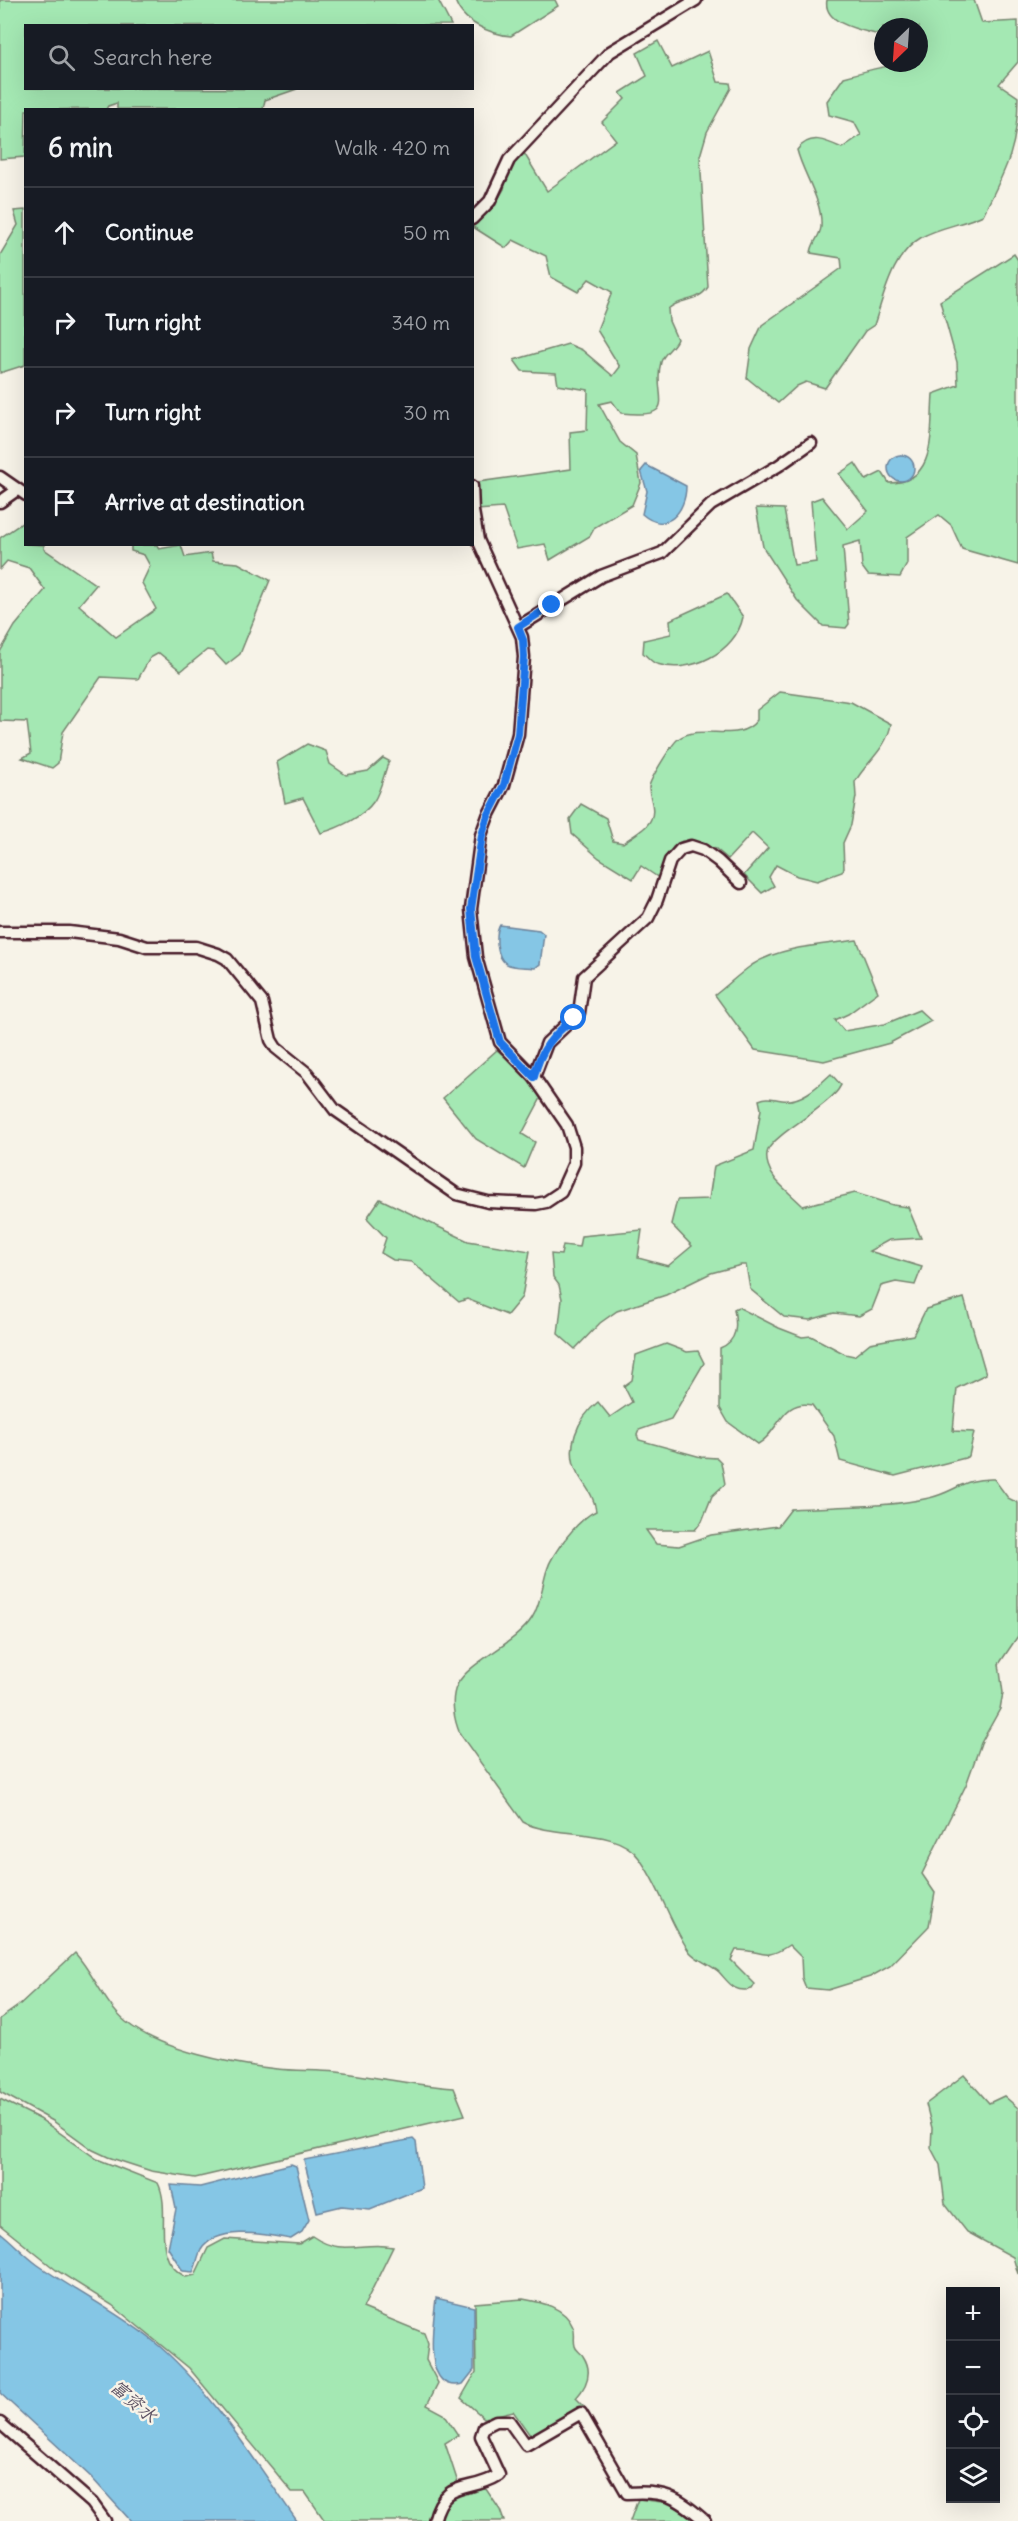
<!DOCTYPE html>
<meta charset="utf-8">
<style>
:root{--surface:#171b24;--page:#242831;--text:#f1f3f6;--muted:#9ea1a6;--line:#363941}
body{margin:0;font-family:Delius,"LXGW WenKai TC",sans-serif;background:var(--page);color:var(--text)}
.controls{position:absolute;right:18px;bottom:18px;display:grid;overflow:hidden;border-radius:0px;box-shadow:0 6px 24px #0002}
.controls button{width:54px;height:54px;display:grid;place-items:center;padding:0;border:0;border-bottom:2px solid var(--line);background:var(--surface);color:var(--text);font:30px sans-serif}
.compass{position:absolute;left:874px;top:18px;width:54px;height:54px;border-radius:50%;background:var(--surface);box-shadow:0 6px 24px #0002;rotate:205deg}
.stop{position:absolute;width:18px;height:18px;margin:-14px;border:4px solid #1a73e8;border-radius:50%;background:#fff}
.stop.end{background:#1a73e8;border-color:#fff;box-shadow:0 2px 6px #0008}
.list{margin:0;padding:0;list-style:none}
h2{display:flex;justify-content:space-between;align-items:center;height:78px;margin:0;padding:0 24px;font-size:26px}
h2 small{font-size:20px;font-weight:400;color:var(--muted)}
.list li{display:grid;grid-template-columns:39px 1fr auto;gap:18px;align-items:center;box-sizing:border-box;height:90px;padding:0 24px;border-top:2px solid var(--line)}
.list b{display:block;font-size:22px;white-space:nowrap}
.list em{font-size:20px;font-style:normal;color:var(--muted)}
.icon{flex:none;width:33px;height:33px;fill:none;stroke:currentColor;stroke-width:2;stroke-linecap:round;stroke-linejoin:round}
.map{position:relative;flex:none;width:1018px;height:2521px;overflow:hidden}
.search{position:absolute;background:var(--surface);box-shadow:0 6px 24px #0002;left:24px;top:24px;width:450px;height:66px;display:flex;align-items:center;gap:15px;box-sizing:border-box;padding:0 21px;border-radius:0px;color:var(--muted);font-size:22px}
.panel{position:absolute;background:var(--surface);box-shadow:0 6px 24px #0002;left:24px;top:108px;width:450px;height:438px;border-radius:0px}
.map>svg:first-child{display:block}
.green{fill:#a4e8b3;stroke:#77846f;stroke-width:1.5}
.water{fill:#85c6e5;stroke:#6d839b;stroke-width:1.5}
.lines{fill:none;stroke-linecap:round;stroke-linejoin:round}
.minor-casing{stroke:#4a1f2b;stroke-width:15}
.minor{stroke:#f7f3e8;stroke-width:10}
.route{stroke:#1a73e8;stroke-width:8}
.labels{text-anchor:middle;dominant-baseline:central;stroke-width:5;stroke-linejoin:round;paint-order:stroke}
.water-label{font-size:18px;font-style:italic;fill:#5c5163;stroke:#f7f3e8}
</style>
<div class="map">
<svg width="1018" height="2521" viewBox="0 0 1018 2521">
<rect width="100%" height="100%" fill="#f7f3e8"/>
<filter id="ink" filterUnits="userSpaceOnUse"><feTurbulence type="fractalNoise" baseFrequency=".0167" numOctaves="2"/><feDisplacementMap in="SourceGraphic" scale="12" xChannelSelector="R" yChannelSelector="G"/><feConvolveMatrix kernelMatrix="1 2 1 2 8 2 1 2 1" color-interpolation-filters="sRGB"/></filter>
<g filter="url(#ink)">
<!-- green -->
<g class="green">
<path d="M0 0H438L451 25 26 26V88L297 89 265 100 263 109H117V103L108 106 106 109 26 110 25 157 0 159Z"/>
<path d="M455 0H555L558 6 511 36C490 34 461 22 455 0Z"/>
<path d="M827 0H974L982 23 1018 21V62L999 84 1018 97C1018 149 1005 171 983 215 964 224 940 227 922 237 892 254 884 296 874 325L865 331 825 388 806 382 797 386 778 403 747 378 751 349 762 325 842 268 841 258 811 253C812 242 820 237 821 227 823 201 803 174 797 150 810 133 825 140 842 148L861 135 854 122 829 115 827 101 844 77C869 70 894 63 919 63V27H883V36C866 31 822 25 827 0Z"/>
<path d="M658 41 672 68 708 51 718 82 730 83 731 88 707 132 700 156 708 287C698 303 681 297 668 309L669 321 677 339C674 348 664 352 661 362 651 395 683 420 621 413L612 401 599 404 620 442 636 455 641 483 632 505 595 527 590 536 550 560 545 544 517 549 503 508 477 510 478 482 571 469 570 432 587 430 588 390 558 385 556 373 522 371 514 360 568 344 582 350 613 376 620 367 597 330 612 292 589 279 578 292 551 277 546 256 513 240 506 248 473 227V224L497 201 504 189 508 169 524 153 547 191 616 140 602 122 625 99 620 93 647 76 637 53Z"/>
<path d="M25 210V365L0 373V255L18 225 14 211Z"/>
<path d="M1014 254 1018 260V565L962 549 951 525 939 515 907 537V564L900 577 868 575 862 567 860 541 843 546 849 624 846 628 823 626 797 600 763 547 756 508 784 509 794 565 816 562 811 501 822 497 848 529 868 511 839 474 855 463 866 480 882 472 889 483C938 483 930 430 933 394L958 385 957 362 940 301Z"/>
<path d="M25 521 26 544 44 545V549L96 585 79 605 116 637 156 609 142 583 150 566 144 555 131 551V545H157L159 549 181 545 185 557 211 553 213 561 238 563 270 580 240 654 226 665 213 651 207 650 181 671 159 653 150 658 138 679 101 677 63 732 58 763 52 768 22 758 31 753 27 722 0 721V652L15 626 45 590 29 568 7 561 0 569V538Z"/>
<path d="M727 594 743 617C736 652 690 675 657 664 652 663 647 656 643 653L644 640 671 634 670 620Z"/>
<path d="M780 692 851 702 891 724C887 749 866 762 855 782L856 797 851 825 843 843 844 868 842 872 817 881 797 876 776 865 769 877 774 886 762 893 744 875 768 848 752 833 728 859 716 849 682 841 673 847 659 878 641 866 633 879 599 858 572 834 570 819 581 804 606 818 613 841 623 843C632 836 647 829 651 819 656 809 649 797 649 787 650 779 672 744 678 739 702 722 738 745 757 720V710Z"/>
<path d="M307 744 326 751 330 764 346 775 368 771 383 758 389 761C384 773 381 790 374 801 363 817 339 828 321 833L303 798 285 803 277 762Z"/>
<path d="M857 940 878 992 848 1014 835 1020 844 1031 885 1024 919 1010 931 1021 890 1043 824 1061 755 1050 715 995C728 985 739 974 752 965 781 946 824 945 857 940Z"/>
<path d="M497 1050 520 1069 542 1096 522 1134 535 1142 524 1168 476 1139 443 1098Z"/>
<path d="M831 1074 841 1085 838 1090C823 1110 775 1134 768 1150 764 1159 770 1173 776 1180 784 1189 794 1197 803 1206L855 1193 893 1205 908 1207 921 1238 889 1240 869 1251 922 1267 915 1285 896 1282 881 1286 872 1309 859 1316 834 1313 810 1320 784 1317 750 1289 746 1265H741L711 1273 666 1295 617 1311 600 1323 575 1349 558 1334 562 1299 559 1285 553 1277 551 1254 561 1255 563 1245 579 1247 581 1236 642 1230 638 1258 668 1266 692 1246 671 1224 677 1200 709 1199 714 1166 754 1150 761 1109 759 1100C769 1096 772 1099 782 1100 801 1103 818 1086 831 1074Z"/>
<path d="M380 1199 468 1241 530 1251 522 1297 507 1315 467 1299 459 1302 412 1262 393 1260 381 1253 386 1238 367 1218Z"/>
<path d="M964 1298 986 1374 957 1388 953 1431 974 1432 969 1456 965 1458 895 1476 840 1461 834 1436 812 1405C782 1398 778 1434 758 1444L728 1422 720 1408V1348C738 1341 737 1325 734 1309L738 1307 779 1328 802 1337 811 1336 845 1354 854 1356 870 1343 913 1335 926 1309Z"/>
<path d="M666 1344 687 1352 698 1351 704 1363 671 1419 639 1430 637 1435 639 1440 701 1457 717 1458 721 1462 725 1484 712 1496 702 1521 695 1530H646L656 1544 679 1546 711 1535 778 1526 791 1509C837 1506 885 1508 929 1498 956 1492 962 1478 994 1479L1008 1498 1018 1503V1636L999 1664 1003 1693 1000 1709 981 1743 966 1785 922 1874 935 1893 929 1926 890 1966 870 1977 828 1990 806 1988 802 1978 801 1957 789 1945C762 1963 763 1949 736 1950L731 1960 755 1984 752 1989C734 1993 730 1984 719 1972 710 1964 696 1960 689 1951 669 1922 660 1886 639 1858 617 1826 554 1839 523 1822L460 1734C454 1720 450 1699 457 1685 468 1662 516 1644 532 1618 541 1604 542 1585 547 1570 552 1553 579 1518 596 1511 594 1495 586 1488 578 1474 564 1448 578 1418 598 1402L610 1417 632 1402 624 1386 632 1380 636 1355Z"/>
<path d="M75 1953C94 1974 105 2005 126 2022 163 2051 231 2064 277 2069 297 2071 317 2070 337 2072 376 2077 414 2085 454 2088L465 2115 195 2178 151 2171 108 2157 93 2150 53 2121 0 2092V2019L18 2006Z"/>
<path d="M964 2075 989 2103 1004 2096 1018 2108V2274L1013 2257 967 2232 945 2204 940 2165 931 2148 932 2128 926 2104Z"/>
<path d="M0 2099 40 2119 97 2159 158 2183C173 2213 148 2258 186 2277L195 2275 208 2248 225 2239 299 2244 312 2236C344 2258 362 2240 393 2247L363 2308 424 2333 428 2344 426 2360 438 2383 427 2405 444 2414 458 2435 445 2443 461 2492 486 2489 500 2510 504 2521H325L305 2492H292L189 2368 112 2305 56 2270 0 2225Z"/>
<path d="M523 2299C541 2302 565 2307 573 2327 576 2333 573 2340 575 2346 576 2351 581 2352 583 2356 593 2371 587 2386 576 2398L584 2406 532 2438 513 2411 484 2418 461 2398 476 2372 475 2303Z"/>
<path d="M638 2499 670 2503 698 2521H630Z"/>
</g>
<!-- water -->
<g class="water">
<circle cx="901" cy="468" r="13"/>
<path d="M646 465 686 486C686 512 666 535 642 514L647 491 641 471Z"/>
<path d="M500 925 539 930 544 934 540 964 535 968C513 966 500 970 497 944 497 937 496 931 500 925Z"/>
<path d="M413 2139 416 2142 422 2188 370 2209 342 2206 317 2212 304 2160Z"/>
<path d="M291 2164 296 2166 309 2220 302 2232 291 2239C268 2235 217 2224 201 2250 197 2257 197 2265 193 2272L183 2271 168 2248 176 2209 171 2185 200 2187Z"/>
<path d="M0 2232C13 2242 24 2255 38 2265 75 2291 116 2311 152 2340 209 2386 255 2461 297 2521H131L91 2477 0 2393Z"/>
<path d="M436 2298 474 2307V2370L463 2384C420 2395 434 2319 436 2298Z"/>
</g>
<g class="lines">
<defs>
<g id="minor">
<path d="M472 219 490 201 509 160 610 52 696 0"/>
<path d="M0 477 26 495"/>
<path d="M0 502 17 490"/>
<path d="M518 627 601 576 662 553 711 505 778 466 811 443"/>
<path d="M0 932H69L119 938 147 947H196L218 954 227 959 262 1002 271 1040 276 1048 307 1073 335 1110 456 1194 488 1202 536 1204 546 1202 561 1192 574 1163V1147L567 1125 534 1077 500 1042 476 957 471 909 481 835 488 816 504 785 518 734 524 657 522 637 478 540 473 511 472 486"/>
<path d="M534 1077 547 1043 579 1013 584 977 648 918 657 900 670 861 681 849 691 846 703 850 718 861 741 883"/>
<path d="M0 2423 92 2503 105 2521"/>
<path d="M434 2521C445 2477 469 2494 499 2475L481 2436 484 2427 496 2421H509L526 2445 581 2413 627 2493C665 2490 678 2497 705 2521"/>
</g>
</defs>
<!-- minor casing -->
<use href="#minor" class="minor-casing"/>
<!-- minor -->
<use href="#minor" class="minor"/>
</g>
</g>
<g class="lines" filter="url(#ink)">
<!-- route -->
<path class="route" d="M552 605 518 627 523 640 524 657 518 734 504 785 488 816 482 835 471 909 476 957 500 1042 534 1077C540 1050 553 1035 574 1018"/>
</g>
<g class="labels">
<!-- water labels -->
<g class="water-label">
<text transform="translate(134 2401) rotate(41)">富资水</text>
</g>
</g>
</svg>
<div class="controls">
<button>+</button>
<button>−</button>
<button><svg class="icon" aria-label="locate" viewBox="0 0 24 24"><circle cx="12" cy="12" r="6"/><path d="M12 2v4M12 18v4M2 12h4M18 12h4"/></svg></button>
<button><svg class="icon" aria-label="layers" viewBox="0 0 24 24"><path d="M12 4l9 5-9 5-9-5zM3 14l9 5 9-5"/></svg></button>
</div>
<svg class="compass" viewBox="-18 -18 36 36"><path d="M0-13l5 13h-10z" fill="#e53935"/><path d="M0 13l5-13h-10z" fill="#9ea1a6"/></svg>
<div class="stop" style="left:574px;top:1018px"></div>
<div class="stop end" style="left:552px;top:605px"></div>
<div class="search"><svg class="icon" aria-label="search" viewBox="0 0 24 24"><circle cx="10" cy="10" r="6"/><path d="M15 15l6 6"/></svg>Search here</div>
<section class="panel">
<h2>6 min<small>Walk · 420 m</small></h2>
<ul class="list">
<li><svg class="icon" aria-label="ahead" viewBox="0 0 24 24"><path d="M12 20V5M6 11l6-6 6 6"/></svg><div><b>Continue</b></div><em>50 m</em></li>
<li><svg class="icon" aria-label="right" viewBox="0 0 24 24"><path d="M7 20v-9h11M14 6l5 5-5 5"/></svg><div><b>Turn right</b></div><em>340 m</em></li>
<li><svg class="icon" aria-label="right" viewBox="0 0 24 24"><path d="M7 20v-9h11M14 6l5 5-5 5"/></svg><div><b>Turn right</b></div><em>30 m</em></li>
<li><svg class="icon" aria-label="arrive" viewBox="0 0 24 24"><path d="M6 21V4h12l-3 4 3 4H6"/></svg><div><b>Arrive at destination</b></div></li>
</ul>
</section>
</div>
